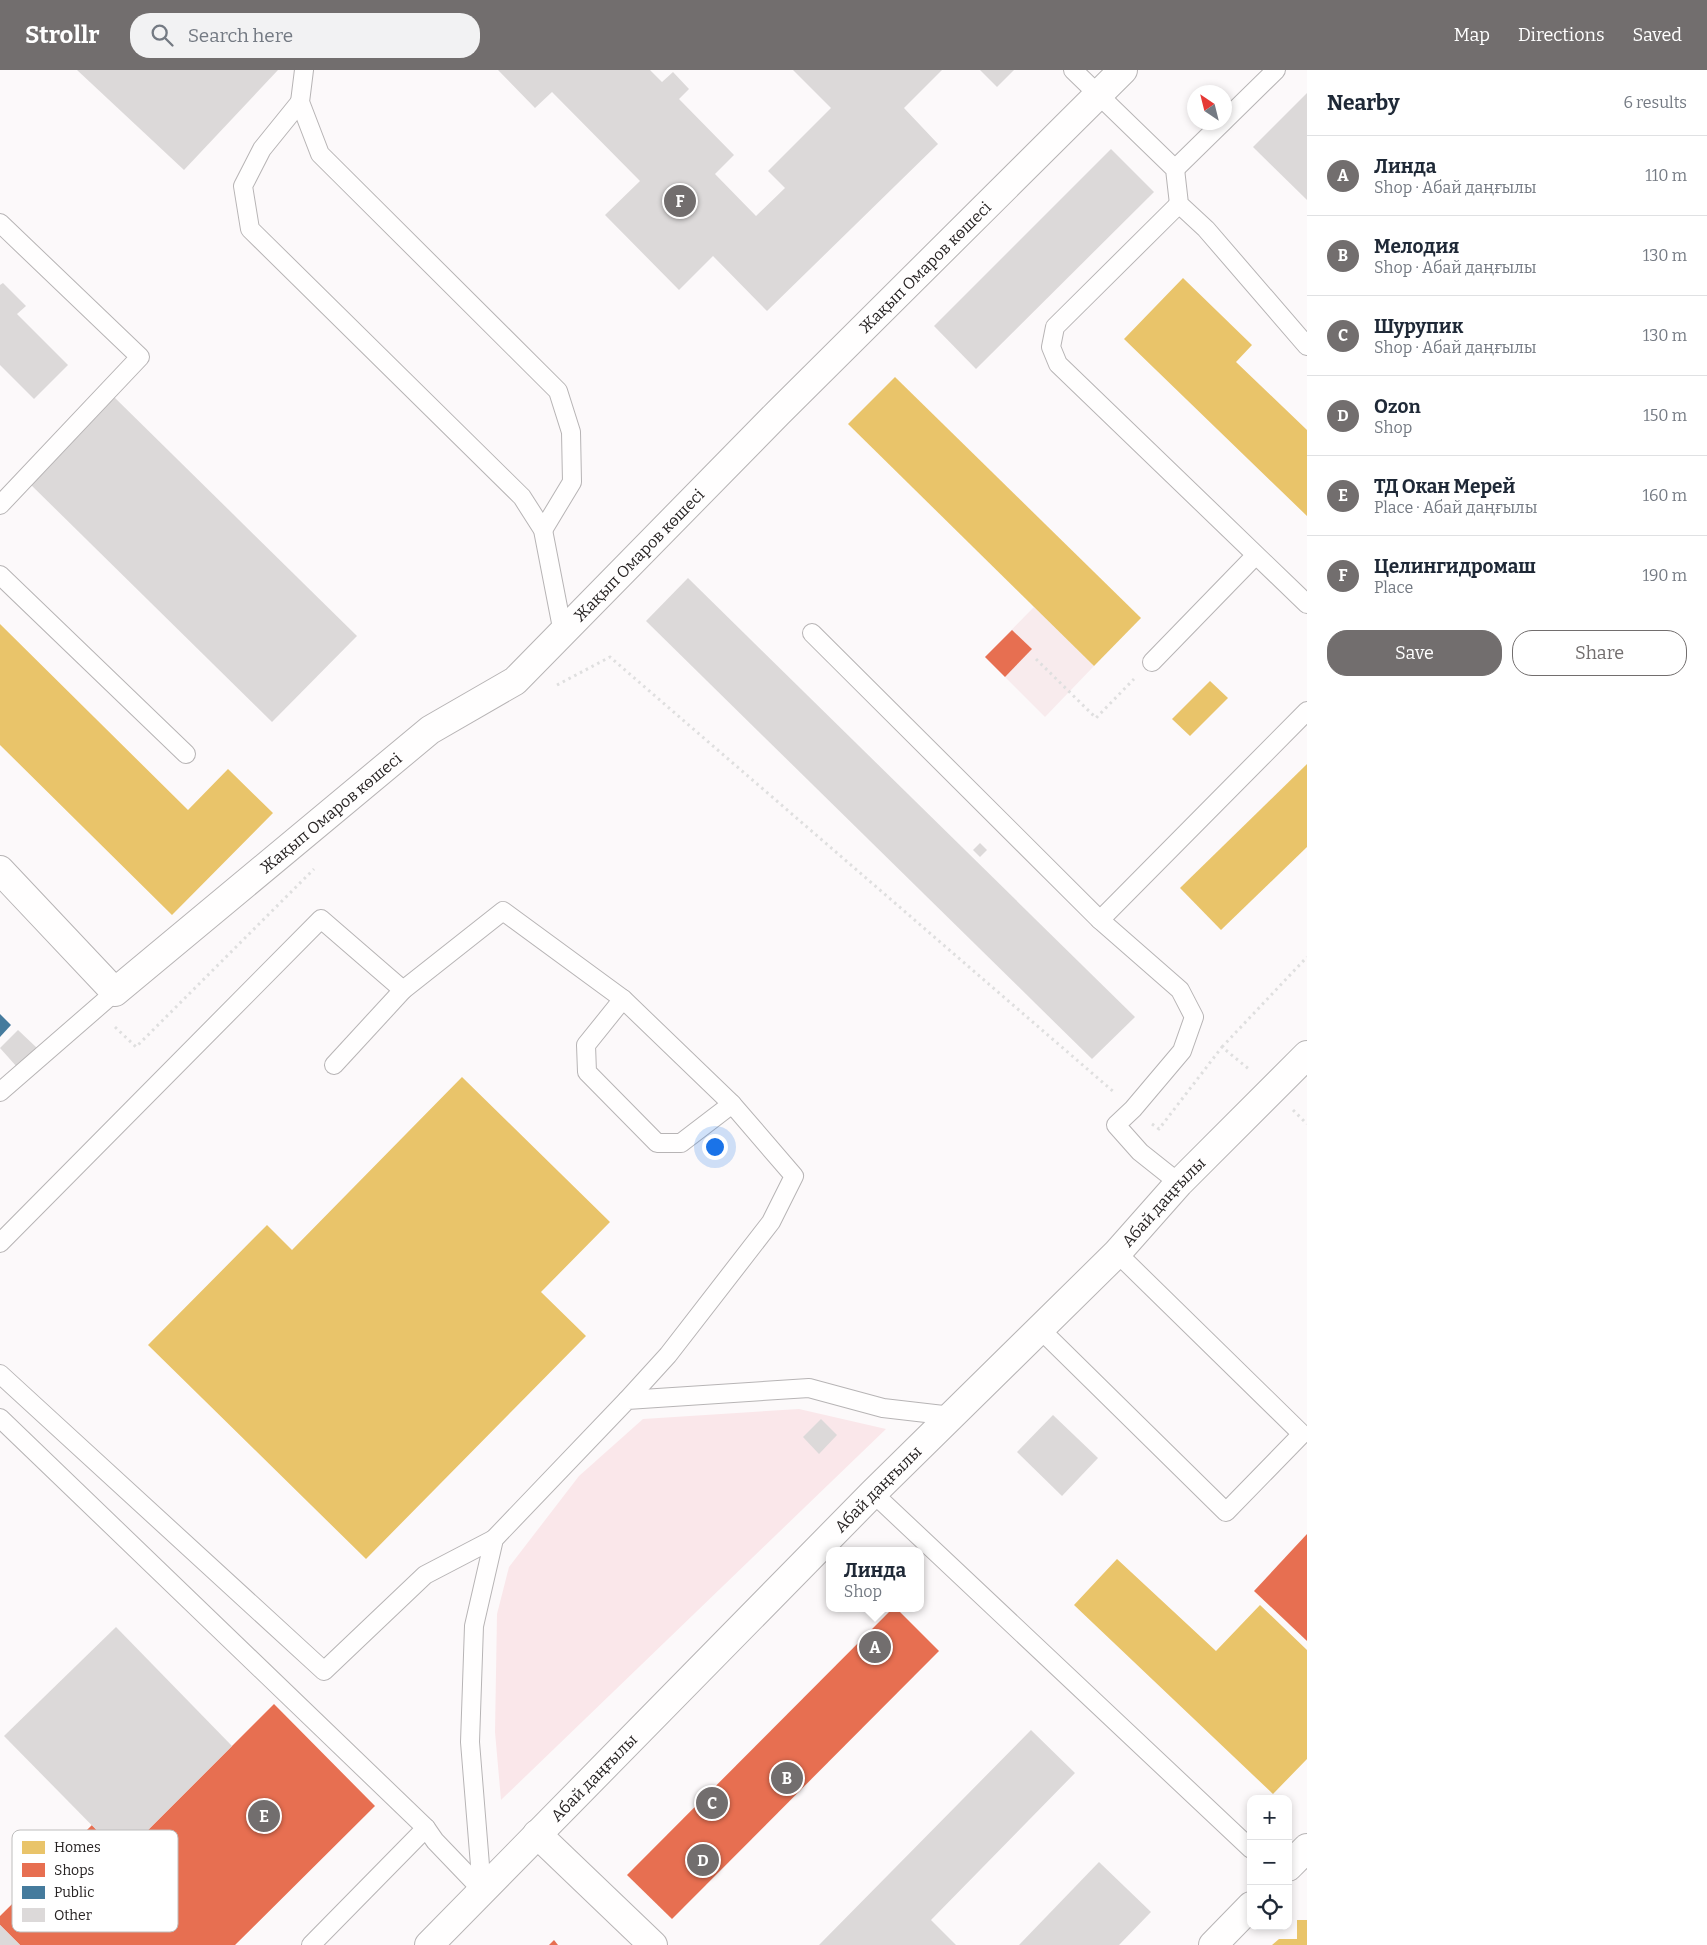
<!DOCTYPE html>
<meta charset="utf-8">
<style>
:root{--surface:#fff;--page:#f2f2f3;--text:#1f2937;--muted:#747a83;--line:#e0e1e3;--accent:#726e6e}
body{margin:0;font-family:Bitter,serif;background:var(--page);color:var(--text)}
.controls{position:absolute;right:15px;bottom:15px;display:grid;overflow:hidden;border-radius:10px;box-shadow:0 2px 8px #0003}
.controls button{width:45px;height:45px;display:grid;place-items:center;padding:0;border:0;border-bottom:1px solid var(--line);background:var(--surface);color:var(--text);font:25px sans-serif}
.compass{position:absolute;left:1187px;top:15px;width:45px;height:45px;border-radius:50%;background:var(--surface);box-shadow:0 2px 8px #0003;rotate:325deg}
.you{position:absolute;left:714px;top:1076px;width:18px;height:18px;margin:-12px;border:4px solid #fff;border-radius:50%;background:#1a73e8;box-shadow:0 0 0 8px #1a73e833}
.badge{display:grid;place-items:center;width:32px;height:32px;border-radius:50%;background:var(--accent);color:#fff;font-size:16px;font-weight:700}
.pin{position:absolute;translate:-50% -50%;border:2px solid #fff;box-shadow:0 1px 5px #0006}
.popup{position:absolute;left:826px;top:1477px;width:98px;height:65px;box-sizing:border-box;display:grid;place-content:center;border-radius:10px;background:var(--surface);filter:drop-shadow(0 1px 4px #0005);font-size:16px;white-space:nowrap;color:var(--muted)}
.popup b{font-size:19px;color:var(--text)}
.popup::after{content:'';position:absolute;left:50%;top:100%;margin-left:-10px;border:10px solid transparent;border-top-color:var(--surface)}
.list{margin:0;padding:0;list-style:none}
h2{display:flex;justify-content:space-between;align-items:center;height:65px;margin:0;padding:0 20px;font-size:21px}
h2 small{font-size:16px;font-weight:400;color:var(--muted)}
.list li{display:grid;grid-template-columns:32px 1fr auto;gap:15px;align-items:center;box-sizing:border-box;height:80px;padding:0 20px;border-top:1px solid var(--line)}
.list b{display:block;font-size:19px;white-space:nowrap}
.list p{margin:0;font-size:16px;white-space:nowrap;color:var(--muted)}
.list em{font-size:16px;font-style:normal;color:var(--muted)}
.actions{display:flex;gap:10px;padding:15px 20px}
.actions a{flex:1;padding:11px 0;border:1px solid var(--accent);border-radius:20px;text-align:center;font-size:18px;color:var(--accent)}
.actions .main{background:var(--accent);color:#fff}
.icon{flex:none;width:28px;height:28px;fill:none;stroke:currentColor;stroke-width:2;stroke-linecap:round;stroke-linejoin:round}
.map{position:relative;flex:none;width:1307px;height:1875px;overflow:hidden}
header{display:flex;align-items:center;gap:30px;box-sizing:border-box;height:70px;padding:0 25px;background:var(--accent);color:#fff}
header strong{font-size:24px}
nav{display:flex;gap:28px;margin-inline-start:auto;font-size:18px}
.search{width:350px;height:45px;background:var(--page);display:flex;align-items:center;gap:12px;box-sizing:border-box;padding:0 18px;border-radius:20px;color:var(--muted);font-size:19px}
main{display:flex}
aside{flex:1;background:var(--surface)}
.map>svg:first-child{display:block}
.built{fill:#f8ebed}
.green{fill:#fae7ea}
.homes{fill:#e9c46a}
.shops{fill:#e76f51}
.public{fill:#457b9d}
.building{fill:#dcd9d9}
.lines{fill:none;stroke-linecap:round;stroke-linejoin:round}
.service-casing{stroke:#b7b4b5;stroke-width:20}
.minor-casing{stroke:#b7b4b5;stroke-width:30}
.tertiary-casing{stroke:#b7b4b5;stroke-width:30}
.path{stroke:#dfdfdf;stroke-width:3;stroke-dasharray:2.5 4;stroke-linecap:butt}
.service{stroke:#fffefe;stroke-width:18}
.minor{stroke:#fffefe;stroke-width:28}
.tertiary{stroke:#fffefe;stroke-width:28}
.labels{text-anchor:middle;dominant-baseline:central;stroke-width:5;stroke-linejoin:round;paint-order:stroke}
.street-label{font-size:16px;fill:#272323;stroke:#fff}
.key{fill:#fff;stroke:#bebdbd;stroke-width:1}
.key-label{font-size:14px;fill:#272323}
</style>
<header>
<strong>Strollr</strong>
<div class="search"><svg class="icon" aria-label="search" viewBox="0 0 24 24"><circle cx="10" cy="10" r="6"/><path d="M15 15l6 6"/></svg>Search here</div>
<nav><a>Map</a><a>Directions</a><a>Saved</a></nav>
</header>
<main>
<div class="map">
<svg width="1307" height="1875" viewBox="0 0 1307 1875">
<rect width="100%" height="100%" fill="#fcf9fa"/>
<!-- built -->
<path class="built" d="M1034 537 1094 596 1045 647 985 587Z"/>
<!-- green -->
<path class="green" d="M799 1339 886 1359 501 1730 495 1662 497 1544 509 1497 579 1406 643 1349Z"/>
<!-- homes -->
<g class="homes">
<path d="M1183 208 1252 275 1236 292 1307 360V446L1124 269Z"/>
<path d="M895 307 1141 548 1094 596 848 354Z"/>
<path d="M0 554 188 740 228 699 273 743 172 845 0 675Z"/>
<path d="M1210 611 1228 628 1190 666 1172 649Z"/>
<path d="M1307 694V777L1221 860 1180 818Z"/>
<path d="M462 1007 610 1152 541 1222 586 1266 366 1489 148 1275 267 1155 292 1180Z"/>
<path d="M1117 1489 1216 1581 1260 1535 1307 1580V1689L1273 1724 1074 1535Z"/>
<path d="M1297 1850H1307V1875H1272L1279 1869H1297Z"/>
</g>
<!-- shops -->
<g class="shops">
<path d="M1012 560 1032 579 1005 607 985 587Z"/>
<path d="M1307 1464V1571L1254 1521Z"/>
<path d="M893 1538H896L939 1581 672 1849 627 1805Z"/>
<path d="M274 1634 375 1736 235 1875H20L0 1855V1846L92 1755 122 1786Z"/>
<path d="M554 1870 558 1875H549Z"/>
</g>
<!-- public -->
<path class="public" d="M0 944 11 955 0 967Z"/>
<!-- building -->
<g class="building">
<path d="M77 0H278L184 100Z"/>
<path d="M498 0H650L662 12 673 2 689 19 679 29 734 85 715 104 756 146 785 118 768 101 831 38 793 0H942L904 38 938 74 767 241 713 186 679 220 605 145 640 111 552 22 535 38Z"/>
<path d="M980 0H1014L997 17Z"/>
<path d="M1307 23V130L1253 77Z"/>
<path d="M1111 79 1154 122 976 299 934 256Z"/>
<path d="M3 213 26 236 17 244 68 295 34 329 0 295V215Z"/>
<path d="M111 324 357 566 272 652 26 410Z"/>
<path d="M688 508 1135 947 1092 989 646 551Z"/>
<path d="M980 773 987 780 980 787 973 780Z"/>
<path d="M18 960 37 978 17 997 0 978Z"/>
<path d="M1053 1345 1098 1388 1062 1426 1017 1382Z"/>
<path d="M821 1349 837 1365 819 1384 803 1367Z"/>
<path d="M116 1557 232 1676 122 1786 4 1666Z"/>
<path d="M1031 1660 1075 1703 931 1850 956 1875H819Z"/>
<path d="M1099 1792 1151 1842 1119 1875H1019Z"/>
<path d="M0 1855 20 1875H0Z"/>
</g>
<g class="lines">
<defs>
<g id="service">
<path d="M304 0 300 32 320 84 558 321 571 362 572 412 543 460"/>
<path d="M1073 0 1175 99 1179 134 1206 159 1307 276"/>
<path d="M300 32 262 79 243 116 250 159 522 427 543 460 563 563"/>
<path d="M1224 51 1276 0"/>
<path d="M1175 99 1223 52"/>
<path d="M1179 134 1055 257 1051 277 1058 294 1307 534"/>
<path d="M0 153 140 287 0 435"/>
<path d="M0 505 186 684"/>
<path d="M812 563 1100 850"/>
<path d="M1152 592 1255 486"/>
<path d="M623 929 586 975 587 1002 657 1073H681L732 1034"/>
<path d="M334 995 403 920"/>
<path d="M0 1022 115 922"/>
<path d="M1179 1113 1140 1082 1116 1055 1133 1039 1182 981 1194 947 1180 920 1100 850 1307 641"/>
<path d="M0 1173 321 849 403 920 503 841 623 929 732 1034 794 1106 771 1152 668 1285 627 1330"/>
<path d="M1040 1259 1226 1442 1302 1364 1117 1183"/>
<path d="M0 1304 324 1601 425 1505 494 1469"/>
<path d="M0 1348 426 1758"/>
<path d="M873 1423 1251 1779"/>
<path d="M482 1820 470 1672 474 1556 494 1469 627 1330 809 1318 883 1338 952 1346"/>
<path d="M311 1875 426 1758 435 1771 482 1820"/>
</g>
<g id="minor">
<path id="s1" d="M0 800 115 922 430 660 515 611 778 343 1123 0"/>
<path d="M537 1764 653 1875"/>
<path d="M1288 1797 1307 1778"/>
<path d="M1213 1875 1251 1836"/>
</g>
<g id="tertiary">
<path id="s2" d="M429 1875 873 1423 1117 1183 1179 1113 1307 985"/>
</g>
</defs>
<!-- service casing -->
<use href="#service" class="service-casing"/>
<!-- minor casing -->
<use href="#minor" class="minor-casing"/>
<!-- tertiary casing -->
<use href="#tertiary" class="tertiary-casing"/>
<!-- path -->
<g class="path">
<path d="M1036 589 1096 648 1134 609"/>
<path d="M557 615 610 587 1115 1023"/>
<path d="M115 957 136 977 314 799"/>
<path d="M1222 977 1307 887"/>
<path d="M1293 1040 1307 1054"/>
<path d="M1152 1054 1159 1059 1222 977 1250 1000"/>
</g>
<!-- service -->
<use href="#service" class="service"/>
<!-- minor -->
<use href="#minor" class="minor"/>
<!-- tertiary -->
<use href="#tertiary" class="tertiary"/>
</g>
<g class="labels">
<!-- street labels -->
<g class="street-label">
<text stroke="none"><textPath href="#s1" startOffset="1258">Жақып Омаров көшесі</textPath></text>
<text stroke="none"><textPath href="#s1" startOffset="852">Жақып Омаров көшесі</textPath></text>
<text stroke="none"><textPath href="#s1" startOffset="448">Жақып Омаров көшесі</textPath></text>
<text stroke="none"><textPath href="#s2" startOffset="1045">Абай даңғылы</textPath></text>
<text stroke="none"><textPath href="#s2" startOffset="640">Абай даңғылы</textPath></text>
<text stroke="none"><textPath href="#s2" startOffset="235">Абай даңғылы</textPath></text>
</g>
</g>
<!-- legend -->
<rect x="12" y="1760" width="166" height="102" rx="8" class="key"/>
<rect x="22" y="1771" width="23" height="13" fill="#e9c46a"/>
<rect x="22" y="1793" width="23" height="14" fill="#e76f51"/>
<rect x="22" y="1816" width="23" height="13" fill="#457b9d"/>
<rect x="22" y="1838" width="23" height="14" fill="#dcd9d9"/>
<g class="key-label">
<text x="54" y="1782">Homes</text>
<text x="54" y="1805">Shops</text>
<text x="54" y="1827">Public</text>
<text x="54" y="1850">Other</text>
</g>
</svg>
<div class="controls">
<button>+</button>
<button>−</button>
<button><svg class="icon" aria-label="locate" viewBox="0 0 24 24"><circle cx="12" cy="12" r="6"/><path d="M12 2v4M12 18v4M2 12h4M18 12h4"/></svg></button>
</div>
<svg class="compass" viewBox="-18 -18 36 36"><path d="M0-13l5 13h-10z" fill="#e53935"/><path d="M0 13l5-13h-10z" fill="#747a83"/></svg>
<div class="you"></div>
<div class="pin badge" style="left:875px;top:1577px">A</div>
<div class="popup"><b>Линда</b>Shop</div>
<div class="pin badge" style="left:787px;top:1708px">B</div>
<div class="pin badge" style="left:712px;top:1733px">C</div>
<div class="pin badge" style="left:703px;top:1790px">D</div>
<div class="pin badge" style="left:264px;top:1746px">E</div>
<div class="pin badge" style="left:680px;top:131px">F</div>
</div>
<aside>
<h2>Nearby<small>6 results</small></h2>
<ul class="list">
<li><span class="badge">A</span><div><b>Линда</b><p>Shop · Абай даңғылы</p></div><em>110 m</em></li>
<li><span class="badge">B</span><div><b>Мелодия</b><p>Shop · Абай даңғылы</p></div><em>130 m</em></li>
<li><span class="badge">C</span><div><b>Шурупик</b><p>Shop · Абай даңғылы</p></div><em>130 m</em></li>
<li><span class="badge">D</span><div><b>Ozon</b><p>Shop</p></div><em>150 m</em></li>
<li><span class="badge">E</span><div><b>ТД Окан Мерей</b><p>Place · Абай даңғылы</p></div><em>160 m</em></li>
<li><span class="badge">F</span><div><b>Целингидромаш</b><p>Place</p></div><em>190 m</em></li>
</ul>
<div class="actions"><a class="main">Save</a><a>Share</a></div>
</aside>
</main>
